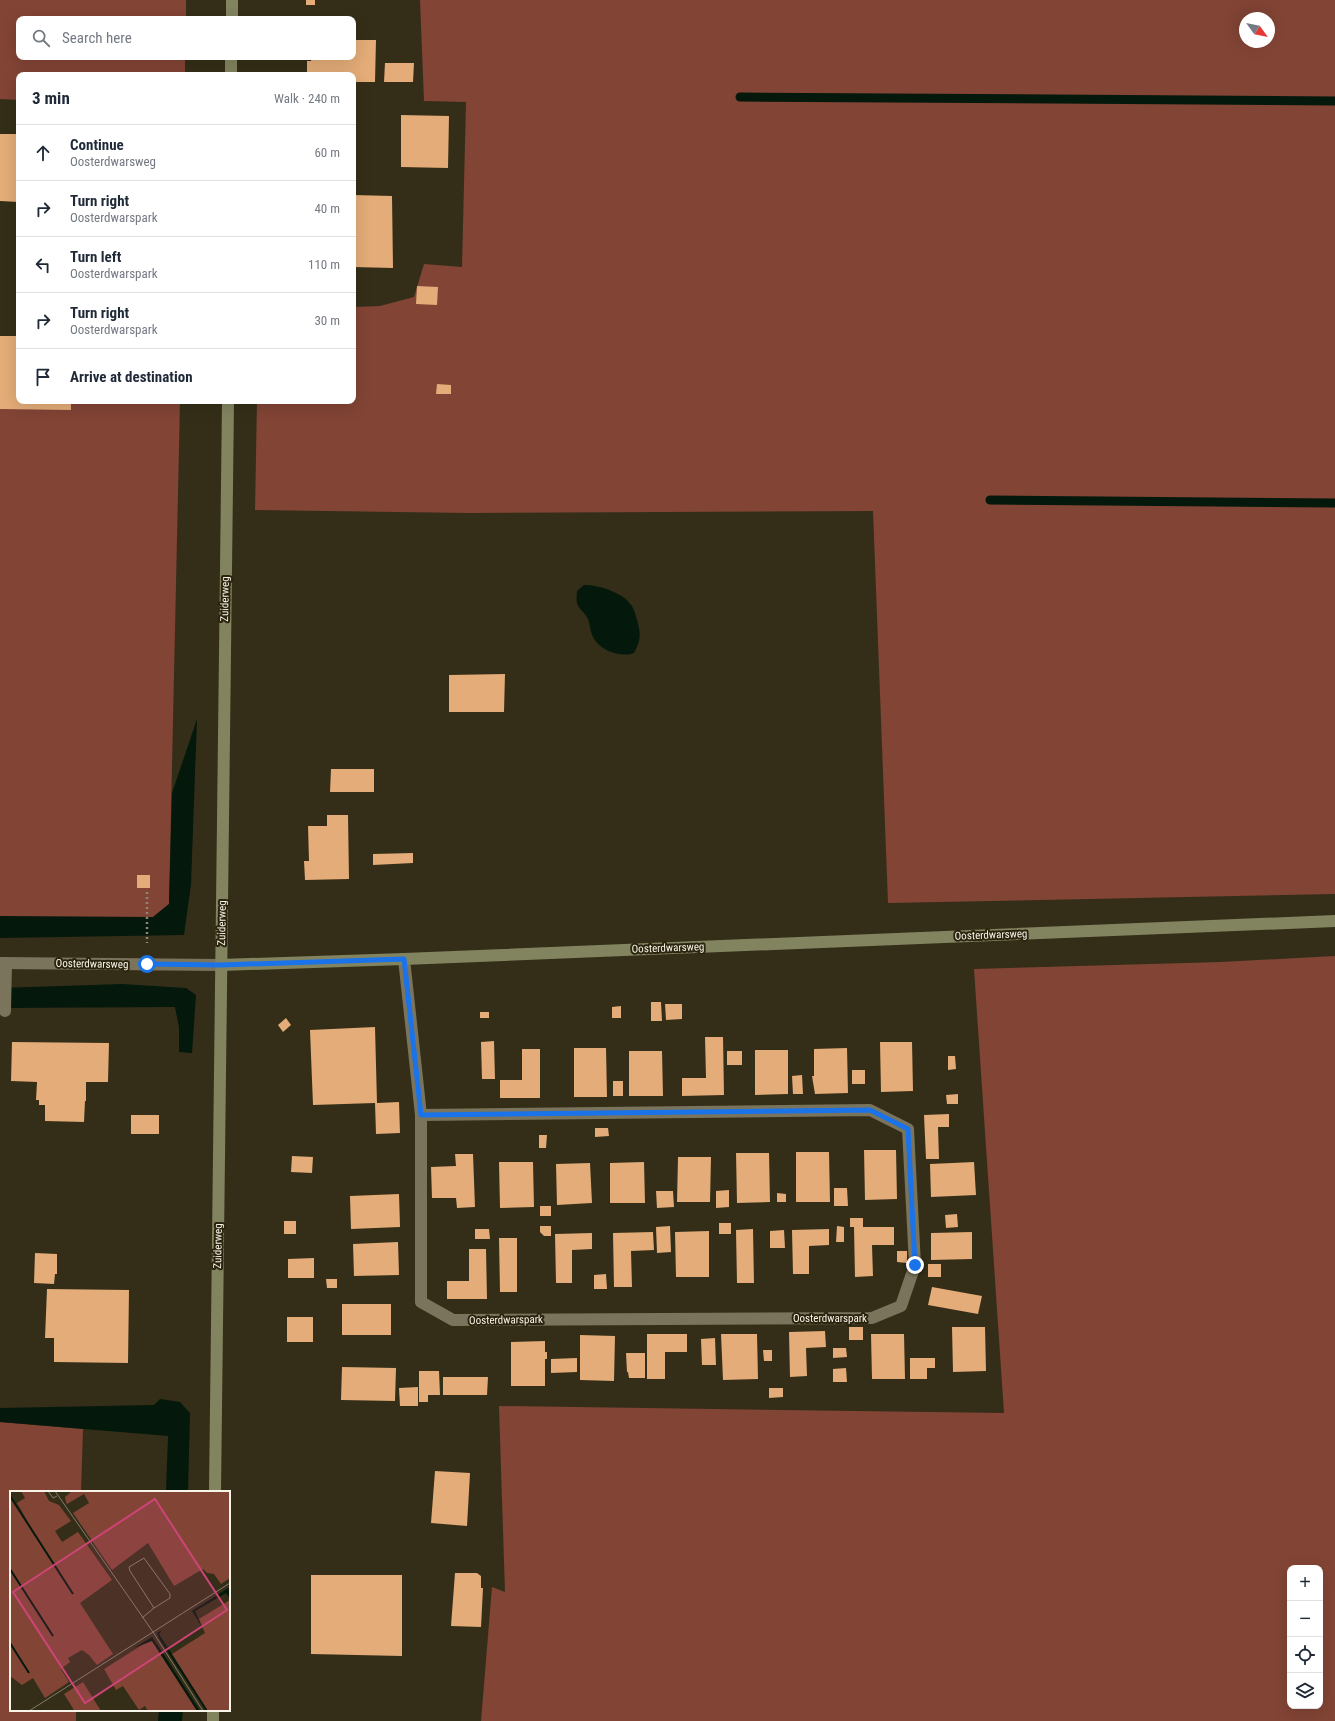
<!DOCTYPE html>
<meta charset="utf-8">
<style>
:root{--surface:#fff;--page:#f2f2f3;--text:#1f2937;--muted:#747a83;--line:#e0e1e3}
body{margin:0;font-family:"Roboto Condensed",sans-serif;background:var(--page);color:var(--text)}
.controls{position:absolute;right:12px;bottom:12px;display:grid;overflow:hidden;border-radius:8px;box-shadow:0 4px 16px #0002}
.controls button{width:36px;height:36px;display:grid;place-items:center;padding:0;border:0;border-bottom:1px solid var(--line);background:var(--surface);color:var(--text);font:20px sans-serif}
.compass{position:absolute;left:1239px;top:12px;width:36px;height:36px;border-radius:50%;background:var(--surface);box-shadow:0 4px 16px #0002;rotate:123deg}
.stop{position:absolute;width:12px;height:12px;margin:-9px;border:3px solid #1a73e8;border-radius:50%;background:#fff}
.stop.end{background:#1a73e8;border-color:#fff;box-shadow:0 1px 4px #0008}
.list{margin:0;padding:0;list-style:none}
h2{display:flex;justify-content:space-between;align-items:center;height:52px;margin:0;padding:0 16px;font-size:17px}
h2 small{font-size:13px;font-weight:400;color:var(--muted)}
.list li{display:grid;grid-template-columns:26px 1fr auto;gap:12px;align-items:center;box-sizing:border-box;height:56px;padding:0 16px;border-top:1px solid var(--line)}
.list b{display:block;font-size:15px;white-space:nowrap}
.list p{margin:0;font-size:13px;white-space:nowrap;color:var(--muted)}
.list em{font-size:13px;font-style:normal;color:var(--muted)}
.icon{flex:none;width:22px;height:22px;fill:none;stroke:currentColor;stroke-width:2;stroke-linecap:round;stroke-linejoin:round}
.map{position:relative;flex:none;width:1335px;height:1721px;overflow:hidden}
.search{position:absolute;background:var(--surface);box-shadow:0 4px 16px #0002;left:16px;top:16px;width:340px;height:44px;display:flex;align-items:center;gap:10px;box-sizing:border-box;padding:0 14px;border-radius:8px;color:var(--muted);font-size:15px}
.panel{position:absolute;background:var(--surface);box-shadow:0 4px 16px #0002;left:16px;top:72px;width:340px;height:332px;border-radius:8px}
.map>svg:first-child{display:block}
.green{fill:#824435;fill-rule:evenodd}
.water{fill:#04180c}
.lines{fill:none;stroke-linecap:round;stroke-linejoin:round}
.stream{stroke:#04180c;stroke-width:9}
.building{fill:#e3ac78}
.path{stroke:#8c8775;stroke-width:2.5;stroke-dasharray:2 3;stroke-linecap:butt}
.lane{stroke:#7b745c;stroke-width:12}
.street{stroke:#7b745c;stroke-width:12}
.secondary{stroke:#828460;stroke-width:12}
.route{stroke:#1a73e8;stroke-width:5}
.labels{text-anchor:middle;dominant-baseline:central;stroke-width:4;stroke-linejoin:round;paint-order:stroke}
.street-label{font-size:11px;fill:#f8f4e7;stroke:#2a240e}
.inset-river{fill:none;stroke:#04180c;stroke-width:2}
.inset-road{fill:none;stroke:#827d6b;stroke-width:1}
.view{fill:#cd4477;fill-opacity:0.15;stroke:#cd4477;stroke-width:2}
.inset-edge{fill:none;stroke:#f8f4e7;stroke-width:2}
</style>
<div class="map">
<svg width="1335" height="1721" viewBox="0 0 1335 1721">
<rect width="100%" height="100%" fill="#342e18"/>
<!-- green -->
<g class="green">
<path d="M0 0H186V19H19V57H185V75H19V100L0 99Z"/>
<path d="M420 0H1335V894L888 903 873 511 470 513 255 510 257 401H353V307L380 306 414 297 424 264 462 267 466 102 424 101ZM1245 18H1269V42H1245Z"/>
<path d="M0 342 19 401H180L169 904 153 917H0Z"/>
<path d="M1335 956V1721H481L492 1587 505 1592 499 1406 1004 1413 974 969 1221 962ZM1290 1568H1320V1706H1290Z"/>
<path d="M0 1422 83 1429 81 1492H11V1710H76V1721H0Z"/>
</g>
<!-- water -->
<g class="water">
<path d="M584 585C599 585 626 593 633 608 635 612 636 617 637 620 641 634 641 640 634 653 620 658 599 650 593 637 590 631 590 624 588 619 580 605 575 610 577 591Z"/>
<path d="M197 719 191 884 184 935 0 938V916L153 917 169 904 172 793Z"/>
<path d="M122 984 186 988 196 995 192 1053 179 1052V1027L175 1007 0 1008V988Z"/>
<path d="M160 1399 180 1402 190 1413 188 1492H166L168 1436 0 1422V1408L154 1405Z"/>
<path d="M159 1710H183L182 1721H158Z"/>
</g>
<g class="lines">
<!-- stream -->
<g class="stream">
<path d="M740 97 1335 101"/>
<path d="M990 500 1335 503"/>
</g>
</g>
<!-- building -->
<g class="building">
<rect x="306" y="0" width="9" height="5"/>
<path d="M353 40H376L375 82H353V75H307V61H311L312 57H353Z"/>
<path d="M385 63H414L413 82H384Z"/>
<path d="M401 115 449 116 448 168 401 167Z"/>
<path d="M0 134H19V202L0 201Z"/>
<path d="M353 195 392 196 393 268 353 267Z"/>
<path d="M417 286 438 287 437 305 416 304Z"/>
<path d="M0 336H19V401H71V410L0 409Z"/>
<path d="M437 384 451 385V394H436Z"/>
<path d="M505 674 504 712H449V675Z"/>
<path d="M331 769H374V792H330Z"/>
<path d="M327 815H348L349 879 305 880 304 861H309L308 826H327Z"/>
<path d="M413 853V863L373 865V854Z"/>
<rect x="137" y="875" width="13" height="13"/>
<path d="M651 1002H661L662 1021H651Z"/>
<path d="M665 1004H682V1019L666 1020Z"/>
<path d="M621 1006V1018H612V1007Z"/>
<rect x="480" y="1012" width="9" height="6"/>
<path d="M286 1018 291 1025 283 1032 278 1025Z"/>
<path d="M375 1027 377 1103 399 1102 400 1133 376 1134 375 1103 313 1105 310 1030Z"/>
<path d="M705 1037H723L724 1095 682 1096V1078H706Z"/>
<path d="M494 1041 495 1079H482L481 1042Z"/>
<path d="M12 1042 109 1043 108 1082H86V1101H85L84 1122 45 1121V1105H39V1100H36L37 1082 11 1081Z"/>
<path d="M880 1042H912L913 1091 881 1092Z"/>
<path d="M574 1048H606L607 1097H574Z"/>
<path d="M847 1048 848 1093 815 1094 812 1076H814V1049Z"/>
<path d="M522 1049H540V1098H500V1080H522Z"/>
<path d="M755 1050H788V1094L755 1095Z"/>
<path d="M629 1051H662L663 1096H629Z"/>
<rect x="727" y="1051" width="15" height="14"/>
<path d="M948 1056H955L956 1069 948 1070Z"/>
<rect x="852" y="1070" width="13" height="14"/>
<path d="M802 1075 803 1094H793L792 1076Z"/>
<rect x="613" y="1081" width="10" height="15"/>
<path d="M958 1094V1104H947L946 1095Z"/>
<path d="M949 1114V1127H938L939 1159H926L924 1115Z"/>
<rect x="131" y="1115" width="28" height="19"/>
<path d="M595 1128H608L609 1136 595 1137Z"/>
<path d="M539 1135H547L546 1148H539Z"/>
<path d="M864 1150H896L897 1199 865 1200Z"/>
<path d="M796 1152H829L830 1202H796Z"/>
<path d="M736 1153H769L770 1202 737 1203Z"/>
<path d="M455 1154H473L475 1207 457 1208 456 1198H432L431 1167 456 1166Z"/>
<path d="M292 1156 313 1157 312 1173 291 1172Z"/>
<path d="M678 1157H711L710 1202H677Z"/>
<path d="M499 1162H533L534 1207 500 1208Z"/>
<path d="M644 1162 645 1203H610V1163Z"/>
<path d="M974 1162 976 1195 931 1197 930 1164Z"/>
<path d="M590 1163 592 1203 557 1205 556 1164Z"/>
<path d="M834 1188H847L848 1206H834Z"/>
<path d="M729 1190V1207L716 1208V1191Z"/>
<path d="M656 1191H673L674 1207 657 1208Z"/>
<path d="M777 1193 786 1194V1202H777Z"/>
<path d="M399 1194 400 1227 351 1229 350 1196Z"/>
<rect x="540" y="1206" width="11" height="10"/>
<path d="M957 1214 958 1227 946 1228 945 1215Z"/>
<path d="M850 1218H863V1227H894V1245H872L873 1276 855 1277 854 1227H850Z"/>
<rect x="284" y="1221" width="12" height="13"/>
<rect x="719" y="1223" width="12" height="11"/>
<path d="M540 1226H551V1236H544L540 1232Z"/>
<path d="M670 1226 671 1252 657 1253 656 1227Z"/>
<path d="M837 1226 844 1227V1242H836Z"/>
<path d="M475 1229H489L490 1239H475Z"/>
<path d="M753 1229 754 1283H737L736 1230Z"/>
<path d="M829 1229V1245L809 1246V1274H793L792 1230Z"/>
<path d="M784 1230 785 1248H770V1231Z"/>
<path d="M709 1231V1277H676L675 1232Z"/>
<path d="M653 1232 654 1250 631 1251 632 1287H614L613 1233Z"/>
<path d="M972 1232V1259L931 1260V1233Z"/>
<path d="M592 1233V1249L572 1250V1283H556L555 1234Z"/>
<path d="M499 1238H517V1292H500Z"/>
<path d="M398 1242 399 1275 354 1276 353 1244Z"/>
<path d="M469 1249H486L487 1299H447V1281H469Z"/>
<path d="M897 1251H907V1263L897 1262Z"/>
<path d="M35 1253 57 1254V1274H55L54 1284 34 1283Z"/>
<path d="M314 1258V1278H288V1259Z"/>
<rect x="928" y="1264" width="13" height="13"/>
<path d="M606 1274 607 1289H594V1275Z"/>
<path d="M326 1279H337V1288H327Z"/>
<path d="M932 1287 982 1296 978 1314 928 1305Z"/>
<path d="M47 1289 129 1290 128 1363 54 1362V1338H45Z"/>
<rect x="342" y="1304" width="49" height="31"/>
<rect x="287" y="1317" width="26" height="25"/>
<rect x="849" y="1327" width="14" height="13"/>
<path d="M952 1327H985L986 1371 953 1372Z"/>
<path d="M825 1331 826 1347 806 1348 807 1376 790 1377 789 1332Z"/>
<path d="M647 1334H687V1352H665V1379H647Z"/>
<path d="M721 1334H757L758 1379 723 1380Z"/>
<path d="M871 1334H904L905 1379H872Z"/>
<path d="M580 1335 615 1336 614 1381 580 1380Z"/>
<path d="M715 1338 716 1365H702L701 1339Z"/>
<path d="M545 1341V1352H547V1359H545V1386H511V1342Z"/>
<path d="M833 1348H846L847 1357 833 1358Z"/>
<path d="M763 1350H772V1361H764Z"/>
<path d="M626 1353H645V1378H629L628 1372H627Z"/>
<path d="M577 1358V1372L551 1373V1359Z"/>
<path d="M910 1358H935V1368H927V1379H910Z"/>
<path d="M342 1367 396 1368 395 1401 341 1400Z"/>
<path d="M846 1368 847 1382H833V1369Z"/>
<path d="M419 1371H439L440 1395H428V1402H419Z"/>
<path d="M443 1377H488L487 1395H443Z"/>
<path d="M418 1387V1406H400L399 1388Z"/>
<path d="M769 1388H783V1397L769 1398Z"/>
<path d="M435 1471 470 1473 467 1526 431 1523Z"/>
<path d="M455 1573H477L481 1576V1588H483L481 1627 451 1626Z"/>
<path d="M311 1575H402V1656L311 1654Z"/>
</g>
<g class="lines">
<!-- path -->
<path class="path" d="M147 892V943"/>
<!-- lane -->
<path class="lane" d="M5 1011 6 963"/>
<!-- street -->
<g class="street">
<path d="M404 959 421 1115"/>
<path d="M0 963 221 965"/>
<path d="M870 1110 908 1129 915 1265 901 1306 872 1318 453 1320 421 1302V1115Z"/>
</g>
<!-- secondary -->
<g class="secondary">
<path d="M232 19V0"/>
<path d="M231 75V57"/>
<path d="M221 965 404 959 1335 921"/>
<path d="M215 1492 228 401"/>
<path d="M213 1721V1710"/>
</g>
</g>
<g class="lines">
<!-- route -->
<path class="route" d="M147 964 221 965 404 959 421 1115 870 1110 908 1129 915 1265"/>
</g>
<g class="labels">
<!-- street labels -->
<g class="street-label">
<text transform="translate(225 599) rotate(-89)">Zuiderweg</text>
<text transform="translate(222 923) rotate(-89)">Zuiderweg</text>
<text transform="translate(991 935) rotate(-2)">Oosterdwarsweg</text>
<text transform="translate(668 948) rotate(-2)">Oosterdwarsweg</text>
<text transform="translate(92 964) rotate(1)">Oosterdwarsweg</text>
<text transform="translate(218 1246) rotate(-89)">Zuiderweg</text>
<text x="830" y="1318">Oosterdwarspark</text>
<text transform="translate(506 1320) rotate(-1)">Oosterdwarspark</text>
</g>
</g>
<!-- overview -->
<g transform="translate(10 1491)">
<rect width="220" height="220" fill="#342e18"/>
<path d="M11 0H34L39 10 49 14 61 30 45 40 52 51 68 41 102 89 70 112 103 163 87 174 79 164 72 159 58 167 60 171 51 178 59 191 35 207 23 187 12 194 0 185V4L18 31 7 12 15 7ZM62 0H220V87L211 93 204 83 197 82 193 78 164 95 138 52 102 79 63 22 79 12 74 3 57 13 56 11 55 6ZM220 109V220H198L162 163 195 142 189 128ZM140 149 142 150 188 220H138L135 215 129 219 113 195 106 199 94 178ZM73 191 91 220H63L64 219 54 203Z" fill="#824435"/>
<path d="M220 96V108L216 102 185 120 192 136 182 120ZM152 139 149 143 198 220H196L150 149 147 142ZM142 146 156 167 190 220H187L142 150 124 157Z" fill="#04180c"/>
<path class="inset-river" d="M0 5 63 103M0 78 43 145M0 152 19 182"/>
<path class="inset-road" d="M38 0 43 7 47 5M45 0 143 141 193 220M134 67 160 103V107L144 117 120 80 119 76ZM132 127 144 117M19 220 220 92"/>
<path class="view" d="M145 8 217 119 75 212 3 101Z"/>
<rect width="220" height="220" class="inset-edge"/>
</g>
</svg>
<div class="controls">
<button>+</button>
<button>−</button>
<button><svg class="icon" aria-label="locate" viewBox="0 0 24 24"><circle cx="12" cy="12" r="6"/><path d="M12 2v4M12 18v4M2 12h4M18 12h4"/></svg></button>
<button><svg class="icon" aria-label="layers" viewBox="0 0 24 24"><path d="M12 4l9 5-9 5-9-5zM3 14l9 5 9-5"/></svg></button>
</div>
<svg class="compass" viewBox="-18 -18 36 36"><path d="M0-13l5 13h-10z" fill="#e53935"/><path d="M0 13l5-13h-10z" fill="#747a83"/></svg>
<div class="stop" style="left:147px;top:964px"></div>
<div class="stop end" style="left:915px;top:1265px"></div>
<div class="search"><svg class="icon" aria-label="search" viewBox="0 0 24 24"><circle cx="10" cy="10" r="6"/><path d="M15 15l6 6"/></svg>Search here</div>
<section class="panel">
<h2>3 min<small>Walk · 240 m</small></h2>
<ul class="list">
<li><svg class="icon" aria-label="ahead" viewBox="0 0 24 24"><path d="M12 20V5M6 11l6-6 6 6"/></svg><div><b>Continue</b><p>Oosterdwarsweg</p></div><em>60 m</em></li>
<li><svg class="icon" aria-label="right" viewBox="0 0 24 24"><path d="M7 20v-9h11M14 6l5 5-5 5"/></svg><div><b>Turn right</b><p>Oosterdwarspark</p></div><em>40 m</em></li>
<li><svg class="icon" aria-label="left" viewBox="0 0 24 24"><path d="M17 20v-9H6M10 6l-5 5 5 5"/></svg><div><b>Turn left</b><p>Oosterdwarspark</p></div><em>110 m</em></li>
<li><svg class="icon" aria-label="right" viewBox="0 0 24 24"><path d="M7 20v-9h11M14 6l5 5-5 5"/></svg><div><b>Turn right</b><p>Oosterdwarspark</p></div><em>30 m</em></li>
<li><svg class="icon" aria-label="arrive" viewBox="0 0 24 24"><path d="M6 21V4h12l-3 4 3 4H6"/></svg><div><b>Arrive at destination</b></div></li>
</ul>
</section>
</div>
